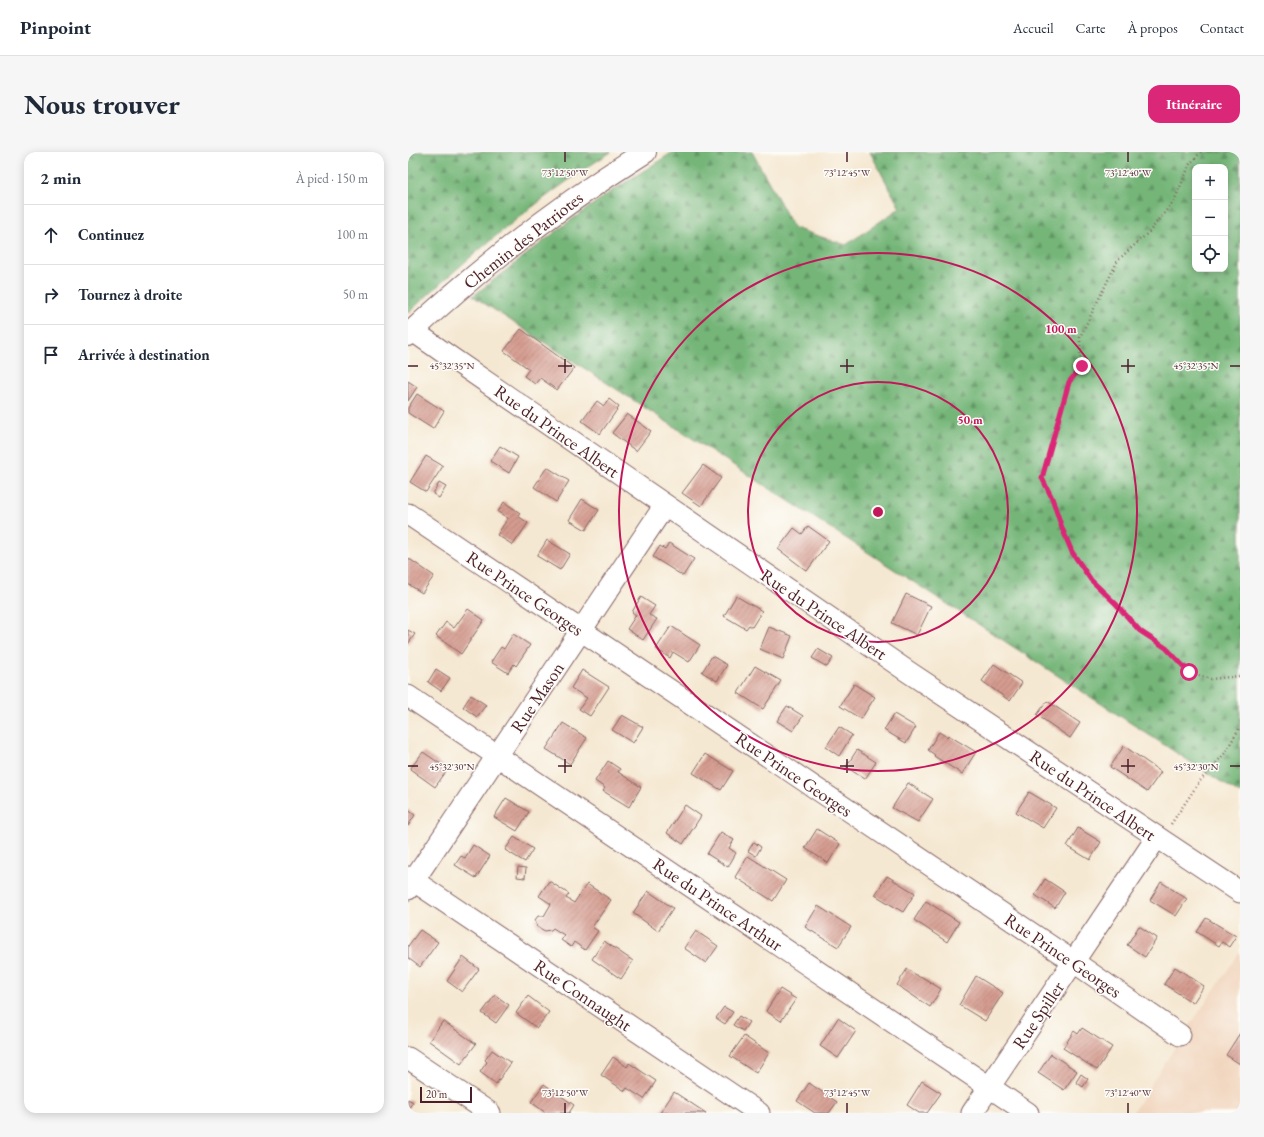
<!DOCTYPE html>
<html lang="fr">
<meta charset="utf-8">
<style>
:root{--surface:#fff;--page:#f6f6f7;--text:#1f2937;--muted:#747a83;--line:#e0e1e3;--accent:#db2777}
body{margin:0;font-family:"EB Garamond",serif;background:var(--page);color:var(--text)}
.controls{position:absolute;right:12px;top:12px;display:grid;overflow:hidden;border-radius:8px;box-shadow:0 2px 10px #0003}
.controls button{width:36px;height:36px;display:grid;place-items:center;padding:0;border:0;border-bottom:1px solid var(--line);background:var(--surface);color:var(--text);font:20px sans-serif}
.scale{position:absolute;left:12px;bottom:10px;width:52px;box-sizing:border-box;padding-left:4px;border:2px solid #4a1f2b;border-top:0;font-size:11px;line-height:14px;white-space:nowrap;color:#4a1f2b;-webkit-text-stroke:3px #fdfcf7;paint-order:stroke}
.stop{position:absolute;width:12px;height:12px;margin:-9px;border:3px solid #db2777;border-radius:50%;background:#fff}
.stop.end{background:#db2777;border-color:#fff;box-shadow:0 1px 4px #0008}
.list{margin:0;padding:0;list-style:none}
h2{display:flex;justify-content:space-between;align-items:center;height:52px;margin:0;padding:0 16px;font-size:17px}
h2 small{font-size:13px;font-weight:400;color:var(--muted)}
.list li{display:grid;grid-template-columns:26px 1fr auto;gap:12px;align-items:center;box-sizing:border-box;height:60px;padding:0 16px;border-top:1px solid var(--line)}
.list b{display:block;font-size:15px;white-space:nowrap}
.list em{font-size:13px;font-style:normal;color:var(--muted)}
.icon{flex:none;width:22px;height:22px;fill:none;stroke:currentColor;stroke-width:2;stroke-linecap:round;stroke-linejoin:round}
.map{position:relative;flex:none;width:832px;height:961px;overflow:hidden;border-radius:12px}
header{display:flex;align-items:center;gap:24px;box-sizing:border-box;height:56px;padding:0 20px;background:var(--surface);border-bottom:1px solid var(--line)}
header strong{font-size:19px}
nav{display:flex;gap:22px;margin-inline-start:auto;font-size:14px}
.intro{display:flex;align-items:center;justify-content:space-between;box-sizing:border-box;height:96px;padding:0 24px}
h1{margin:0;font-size:28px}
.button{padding:10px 18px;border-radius:12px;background:var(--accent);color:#fff;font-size:14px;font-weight:700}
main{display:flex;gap:24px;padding:0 24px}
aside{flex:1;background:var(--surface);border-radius:12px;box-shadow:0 2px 10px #0003}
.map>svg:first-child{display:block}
.built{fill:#f1d5bd}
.forest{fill:url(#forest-firs);stroke:#5f6a52;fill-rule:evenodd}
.building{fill:url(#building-hatch)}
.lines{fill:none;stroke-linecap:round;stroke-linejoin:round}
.street-casing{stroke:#866565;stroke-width:23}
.primary-casing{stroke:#866565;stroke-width:24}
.path{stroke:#866565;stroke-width:2.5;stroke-dasharray:1 3;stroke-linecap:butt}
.street{stroke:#fff;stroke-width:21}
.primary{stroke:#fff;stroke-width:22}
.route{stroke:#db2777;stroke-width:5}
.ticks{fill:none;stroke:#4a1f2b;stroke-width:1.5}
.ring{fill:none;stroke:#c2185b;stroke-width:2}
.labels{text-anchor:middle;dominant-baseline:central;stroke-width:3;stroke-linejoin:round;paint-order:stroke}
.street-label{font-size:18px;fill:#4a1f2b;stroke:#fdfcf7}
.ticks-label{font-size:10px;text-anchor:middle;fill:#4a1f2b;stroke:#fdfcf7;stroke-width:3;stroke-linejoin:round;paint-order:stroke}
.centre{fill:#c2185b;stroke:#fdfcf7;stroke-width:2}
.ring-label{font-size:12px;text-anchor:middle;font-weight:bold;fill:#c2185b;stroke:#fdfcf7;stroke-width:3;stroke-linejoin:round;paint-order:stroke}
</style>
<header>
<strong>Pinpoint</strong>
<nav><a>Accueil</a><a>Carte</a><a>À propos</a><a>Contact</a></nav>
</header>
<div class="intro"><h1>Nous trouver</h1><a class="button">Itinéraire</a></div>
<main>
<aside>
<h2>2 min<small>À pied · 150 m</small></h2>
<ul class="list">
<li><svg class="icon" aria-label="ahead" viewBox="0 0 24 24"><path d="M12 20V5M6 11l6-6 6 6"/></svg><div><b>Continuez</b></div><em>100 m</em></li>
<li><svg class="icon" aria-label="right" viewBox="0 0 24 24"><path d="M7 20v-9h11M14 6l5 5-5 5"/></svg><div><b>Tournez à droite</b></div><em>50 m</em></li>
<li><svg class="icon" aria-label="arrive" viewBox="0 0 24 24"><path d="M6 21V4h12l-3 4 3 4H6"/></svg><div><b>Arrivée à destination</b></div></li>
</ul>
</aside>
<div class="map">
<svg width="832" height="961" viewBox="0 0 832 961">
<defs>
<pattern id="forest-firs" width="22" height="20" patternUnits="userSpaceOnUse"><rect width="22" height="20" fill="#74b678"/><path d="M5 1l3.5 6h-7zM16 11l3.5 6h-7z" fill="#619363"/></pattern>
<pattern id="building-hatch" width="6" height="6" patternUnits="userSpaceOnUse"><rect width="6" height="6" fill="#d59c90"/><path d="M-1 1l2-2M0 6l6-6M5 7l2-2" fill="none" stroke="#af7f76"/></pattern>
</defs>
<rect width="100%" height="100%" fill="#fdfcf7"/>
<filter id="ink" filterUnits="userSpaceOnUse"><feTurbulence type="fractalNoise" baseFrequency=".025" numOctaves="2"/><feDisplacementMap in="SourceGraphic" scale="8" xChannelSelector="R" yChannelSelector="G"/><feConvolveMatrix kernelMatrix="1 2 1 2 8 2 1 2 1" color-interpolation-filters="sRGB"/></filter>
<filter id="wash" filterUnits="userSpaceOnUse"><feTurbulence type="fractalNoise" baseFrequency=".012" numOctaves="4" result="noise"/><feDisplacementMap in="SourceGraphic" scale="16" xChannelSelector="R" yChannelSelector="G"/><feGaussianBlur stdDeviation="0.9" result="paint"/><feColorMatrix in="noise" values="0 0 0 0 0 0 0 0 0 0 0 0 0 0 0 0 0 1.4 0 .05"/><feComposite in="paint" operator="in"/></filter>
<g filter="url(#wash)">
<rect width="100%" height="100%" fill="#f5e8d2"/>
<!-- built -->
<path class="built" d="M832 800V961H724L776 882Z"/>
<!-- forest -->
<g class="forest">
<path d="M0 0H203C131 45 63 103 0 161Z"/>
<path d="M265 0H344L386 76 438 93 492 56 462 0H832V642L65 144 159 71 201 41ZM787 15H817V117H787Z"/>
</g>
<g id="blocks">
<!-- building -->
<g class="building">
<path d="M113 177 166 216 149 238 132 226 127 232 116 224 121 217 96 199Z"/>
<path d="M0 229 9 235 0 249Z"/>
<path d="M9 242 36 259 25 277 0 261V256Z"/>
<path d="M201 247 211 255 192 282 174 269 189 249 196 254Z"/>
<path d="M219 262 243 279 228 299 204 281Z"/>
<path d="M92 294 110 305 101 321 82 309Z"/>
<path d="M18 304 35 314 18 340 2 330Z"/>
<path d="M295 313 313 326 293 354 274 341Z"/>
<path d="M139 315 161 329 148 350 126 335Z"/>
<path d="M31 331 38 335 31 346 25 342Z"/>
<path d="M174 347 191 358 178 378 161 368Z"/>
<path d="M96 350 112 361 110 364 120 371 105 393 89 383 100 366 90 360Z"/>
<path d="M400 374 421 389 399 419 370 397 386 376 394 382Z"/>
<path d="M139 388 162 402 152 418 129 404Z"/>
<path d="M261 391 286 407 275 424 245 405 252 394 257 397Z"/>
<path d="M0 406 26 424 14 441 0 432Z"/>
<path d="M498 442 523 454 509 483 484 471Z"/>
<path d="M328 444 354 459 344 475 341 473 338 477 316 464Z"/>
<path d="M233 445 247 454 241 463 249 467 235 488 219 477 228 463 224 460Z"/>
<path d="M60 457 76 468 53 502 28 484 38 470 46 476Z"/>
<path d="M263 474 292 493 281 510 265 500 262 506 248 497Z"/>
<path d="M361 475 384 484 375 507 352 497Z"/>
<path d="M0 478 7 482 0 492Z"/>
<path d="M105 482 122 493 108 514 106 512 100 521 83 510 93 495 96 497Z"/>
<path d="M410 497 425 506 419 515 404 506Z"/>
<path d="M304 504 319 513 309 529 294 520Z"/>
<path d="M586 512 614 531 602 549 574 529Z"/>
<path d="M347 514 373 529 355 557 330 541Z"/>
<path d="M28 517 42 526 33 539 20 530Z"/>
<path d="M174 518 201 535 182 564 171 557 179 546 163 536Z"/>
<path d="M446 532 467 545 453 567 432 554Z"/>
<path d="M63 543 78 553 69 565 55 555Z"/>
<path d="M639 549 672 571 662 586 629 563Z"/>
<path d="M379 554 395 564 385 579 369 569Z"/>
<path d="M486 562 508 575 498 591 476 578Z"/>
<path d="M214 563 235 575 225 591 204 578Z"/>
<path d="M155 571 179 586 162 612 138 597Z"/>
<path d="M431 575 444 583 431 604 418 595Z"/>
<path d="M531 580 539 585 540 583 568 600 554 622 526 604 527 603 520 598Z"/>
<path d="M716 594 753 620 739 640 702 615Z"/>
<path d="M449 598 468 610 457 627 438 615Z"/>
<path d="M15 600 40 617 27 635 2 617Z"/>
<path d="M297 602 325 619 313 638 285 621Z"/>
<path d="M200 609 212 617 210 620 233 635 221 655 195 639 197 636 187 629Z"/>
<path d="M500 631 525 647 510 670 484 656Z"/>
<path d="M621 640 648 656 635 676 608 660Z"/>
<path d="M98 646 121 660 109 679 86 665Z"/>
<path d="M277 653 293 664 275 692 259 681Z"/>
<path d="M0 658 7 663 0 674Z"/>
<path d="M670 676 693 690 682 708 659 694Z"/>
<path d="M409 677 432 692 420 711 397 696Z"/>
<path d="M313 680 326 688 321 696 328 701 320 715 299 702Z"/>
<path d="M106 685 125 697 117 710 97 698Z"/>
<path d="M346 690 353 695 348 704 340 699Z"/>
<path d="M65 693 82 704 68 726 47 713 53 704 57 706Z"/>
<path d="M340 704 378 728 365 749 327 725Z"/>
<path d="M110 715 118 716 117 726 109 725Z"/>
<path d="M479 724 507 741 495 760 467 743Z"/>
<path d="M637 727 657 740 647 756 627 743Z"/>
<path d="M141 729 161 742 158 746 166 751 179 732 203 748 184 775 190 779 177 798 166 790 163 795 153 788 156 783 145 776 143 778 137 779 129 775 127 768 130 764H136L143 752 131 744Z"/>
<path d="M753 730 779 747 768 764 742 748Z"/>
<path d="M240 739 265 756 250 779 225 761Z"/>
<path d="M518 749 551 770 539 790 506 768Z"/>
<path d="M410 754 443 775 430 795 397 775Z"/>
<path d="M798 766 828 784 821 795 814 790 811 794 789 780Z"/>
<path d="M731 774 749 786 737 805 719 793Z"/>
<path d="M12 778 30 790 12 815 0 806V794Z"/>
<path d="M288 779 310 794 298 811 276 796Z"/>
<path d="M196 789 225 809 213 827 184 807Z"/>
<path d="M55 805 71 817 54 840 39 829Z"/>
<path d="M767 815 796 834 785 851 756 832Z"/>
<path d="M499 817 513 826 514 825 533 837 522 855 489 833Z"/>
<path d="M568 824 595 841 577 869 551 853Z"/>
<path d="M372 837 388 847 373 869 358 859Z"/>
<path d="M87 843 101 853 88 871 74 861Z"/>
<path d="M120 844 141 860 129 876 108 861Z"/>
<path d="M316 855 325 860 317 872 308 866Z"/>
<path d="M331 864 341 870 335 879 325 873Z"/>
<path d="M430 866 448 879 430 906 412 894Z"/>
<path d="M35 869 68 892 53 912 21 889Z"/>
<path d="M674 876 704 895 689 918 655 896 666 879 670 882Z"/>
<path d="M832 881V912L818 903Z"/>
<path d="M336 884 361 901 348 921 322 904Z"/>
<path d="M84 898 103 911 88 932 72 920 79 910 77 908Z"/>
<path d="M643 902 669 919 656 938 630 921Z"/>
<path d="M205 905 219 915 221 911 248 929 236 947 219 936 217 939 193 923Z"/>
<path d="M673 922 680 927 675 935 668 930Z"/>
<path d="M514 929 533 941 519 961H511L499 953Z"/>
<path d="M401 931 429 950 421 961H407L389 949Z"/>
<path d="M136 932 166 953 161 961H138L123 950Z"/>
<path d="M266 940 298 961H252Z"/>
<path d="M0 947 5 950 0 957Z"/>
</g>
</g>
</g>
<g filter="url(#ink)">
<use href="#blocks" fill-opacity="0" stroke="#866565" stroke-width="1"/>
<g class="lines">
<defs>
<g id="street">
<path d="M5 179 45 207 499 519 832 740"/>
<path d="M0 362 666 810 772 883"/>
<path d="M0 544 620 961"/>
<path d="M0 725 351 961"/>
<path d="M0 737 257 353"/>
<path d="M0 906 82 961"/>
<path d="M564 961 749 685"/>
</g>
<path id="primary" d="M0 183C73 115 152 53 237 0"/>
</defs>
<!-- street casing -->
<use href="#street" class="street-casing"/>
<!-- primary casing -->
<use href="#primary" class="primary-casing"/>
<!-- path -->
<g class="path">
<path d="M793 0 782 12 766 49 741 80 710 108 672 185 673 214 661 230 634 326 644 346 654 376 664 400 683 428 708 452 732 479 758 496 781 520 803 527 832 524"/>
<path d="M763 672 792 629 817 601 832 575"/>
</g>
<!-- street -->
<use href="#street" class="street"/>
<!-- primary -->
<use href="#primary" class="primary"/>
</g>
</g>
<g class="lines" filter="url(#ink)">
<!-- route -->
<path class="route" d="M674 214 661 230 634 326 644 346 654 376 664 400 683 428 708 452 732 479 758 496 781 520"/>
</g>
<!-- ticks -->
<path class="ticks" d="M157 0V10M439 0V10M720 0V10M157 207V221M439 207V221M720 207V221M0 214H10M150 214H164M432 214H446M713 214H727M822 214H832M157 607V621M439 607V621M720 607V621M0 614H10M150 614H164M432 614H446M713 614H727M822 614H832M157 951V961M439 951V961M720 951V961"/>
<!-- distance rings -->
<g class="ring">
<circle cx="470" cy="360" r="130"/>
<circle cx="470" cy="360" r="259"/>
</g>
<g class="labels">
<!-- street labels -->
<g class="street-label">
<text transform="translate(115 88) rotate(-38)">Chemin des Patriotes</text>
<text transform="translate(149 279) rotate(35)">Rue du Prince Albert</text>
<text transform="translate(117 441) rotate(34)">Rue Prince Georges</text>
<text transform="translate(416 462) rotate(34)">Rue du Prince Albert</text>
<text transform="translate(129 545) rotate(-56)">Rue Mason</text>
<text transform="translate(386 622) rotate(34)">Rue Prince Georges</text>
<text transform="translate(685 643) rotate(34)">Rue du Prince Albert</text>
<text transform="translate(310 752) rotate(34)">Rue du Prince Arthur</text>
<text transform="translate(655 803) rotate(34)">Rue Prince Georges</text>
<text transform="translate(175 843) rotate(34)">Rue Connaught</text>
<text transform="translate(630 863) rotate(-56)">Rue Spiller</text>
</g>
</g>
<g class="ticks-label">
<text x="157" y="24">73°12'50"W</text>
<text x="439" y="24">73°12'45"W</text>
<text x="720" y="24">73°12'40"W</text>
<text x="44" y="217">45°32'35"N</text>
<text x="788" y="217">45°32'35"N</text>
<text x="44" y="618">45°32'30"N</text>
<text x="788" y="618">45°32'30"N</text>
<text x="157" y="944">73°12'50"W</text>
<text x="439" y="944">73°12'45"W</text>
<text x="720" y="944">73°12'40"W</text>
</g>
<circle cx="470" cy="360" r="6" class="centre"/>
<g class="ring-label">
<text x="653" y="181">100 m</text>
<text x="562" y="272">50 m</text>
</g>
</svg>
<div class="controls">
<button>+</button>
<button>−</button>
<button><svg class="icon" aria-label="locate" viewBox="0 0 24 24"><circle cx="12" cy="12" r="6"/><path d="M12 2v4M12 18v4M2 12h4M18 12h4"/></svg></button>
</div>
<div class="scale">20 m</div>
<div class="stop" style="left:781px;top:520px"></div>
<div class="stop end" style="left:674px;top:214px"></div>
</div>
</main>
